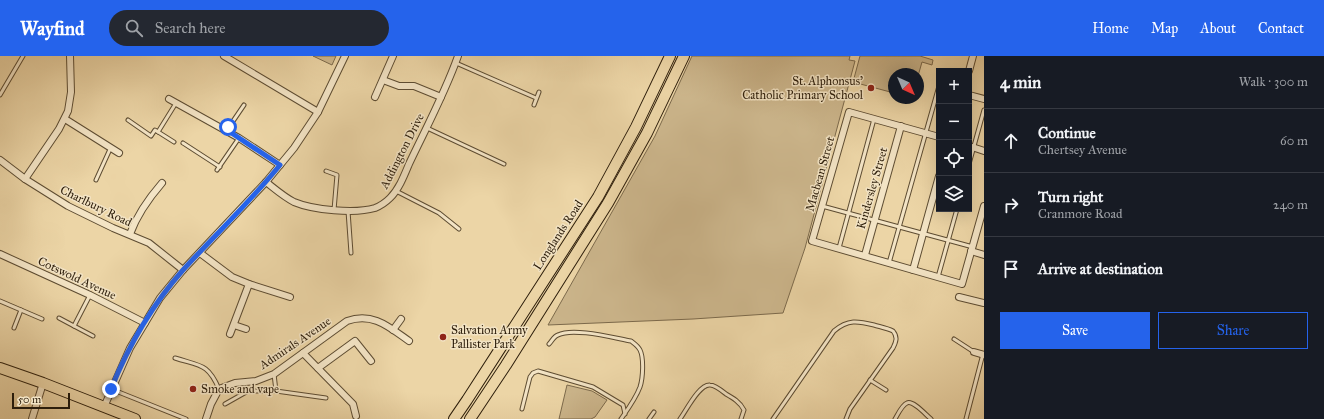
<!DOCTYPE html>
<meta charset="utf-8">
<style>
:root{--surface:#171b24;--page:#242831;--text:#f1f3f6;--muted:#9ea1a6;--line:#363941;--accent:#2563eb}
body{margin:0;font-family:"IM FELL Great Primer",serif;background:var(--page);color:var(--text)}
.controls{position:absolute;right:12px;top:12px;display:grid;overflow:hidden;border-radius:0px;box-shadow:0 4px 16px #0002}
.controls button{width:36px;height:36px;display:grid;place-items:center;padding:0;border:0;border-bottom:1px solid var(--line);background:var(--surface);color:var(--text);font:20px sans-serif}
.compass{position:absolute;left:888px;top:12px;width:36px;height:36px;border-radius:50%;background:var(--surface);box-shadow:0 4px 16px #0002;rotate:136deg}
.scale{position:absolute;left:12px;bottom:10px;width:58px;box-sizing:border-box;padding-left:4px;border:2px solid #2d1e0b;border-top:0;font-size:11px;line-height:14px;white-space:nowrap;color:#2d1e0b;-webkit-text-stroke:3px #f3e4c5;paint-order:stroke}
.stop{position:absolute;width:12px;height:12px;margin:-9px;border:3px solid #2563eb;border-radius:50%;background:#fff}
.stop.end{background:#2563eb;border-color:#fff;box-shadow:0 1px 4px #0008}
.list{margin:0;padding:0;list-style:none}
h2{display:flex;justify-content:space-between;align-items:center;height:52px;margin:0;padding:0 16px;font-size:17px}
h2 small{font-size:13px;font-weight:400;color:var(--muted)}
.list li{display:grid;grid-template-columns:26px 1fr auto;gap:12px;align-items:center;box-sizing:border-box;height:64px;padding:0 16px;border-top:1px solid var(--line)}
.list b{display:block;font-size:15px;white-space:nowrap}
.list p{margin:0;font-size:13px;white-space:nowrap;color:var(--muted)}
.list em{font-size:13px;font-style:normal;color:var(--muted)}
.actions{display:flex;gap:8px;padding:12px 16px}
.actions a{flex:1;padding:9px 0;border:1px solid var(--accent);border-radius:0px;text-align:center;font-size:14px;color:var(--accent)}
.actions .main{background:var(--accent);color:#fff}
.icon{flex:none;width:22px;height:22px;fill:none;stroke:currentColor;stroke-width:2;stroke-linecap:round;stroke-linejoin:round}
.map{position:relative;flex:none;width:984px;height:363px;overflow:hidden}
header{display:flex;align-items:center;gap:24px;box-sizing:border-box;height:56px;padding:0 20px;background:var(--accent);color:#fff}
header strong{font-size:19px}
nav{display:flex;gap:22px;margin-inline-start:auto;font-size:14px}
.search{width:280px;height:36px;background:var(--page);display:flex;align-items:center;gap:10px;box-sizing:border-box;padding:0 14px;border-radius:22px;color:var(--muted);font-size:15px}
main{display:flex}
aside{flex:1;background:var(--surface)}
.map>svg:first-child{display:block}
.green{fill:#ccb68c;stroke:#7c6a4c}
.lines{fill:none;stroke-linecap:round;stroke-linejoin:round}
.lane-casing{stroke:#5d4c32;stroke-width:5}
.street-casing{stroke:#5d4c32;stroke-width:8}
.primary-casing{stroke:#2d1e0b;stroke-width:12}
.lane{stroke:#f3e4c5;stroke-width:3}
.street{stroke:#f3e4c5;stroke-width:6}
.primary{stroke:#ecd5a6;stroke-width:10}
.route{stroke:#2563eb;stroke-width:5}
.poi-dot{fill:#8f2418;stroke:#f3e4c5;stroke-width:1.5}
.labels{text-anchor:middle;dominant-baseline:central;stroke-width:3;stroke-linejoin:round;paint-order:stroke}
.poi-label{font-size:12px;fill:#2d1e0b;stroke:#f3e4c5;text-anchor:start}
.street-label{font-size:12px;fill:#2d1e0b;stroke:#f3e4c5}
</style>
<header>
<strong>Wayfind</strong>
<div class="search"><svg class="icon" aria-label="search" viewBox="0 0 24 24"><circle cx="10" cy="10" r="6"/><path d="M15 15l6 6"/></svg>Search here</div>
<nav><a>Home</a><a>Map</a><a>About</a><a>Contact</a></nav>
</header>
<main>
<div class="map">
<svg width="984" height="363" viewBox="0 0 984 363">
<rect width="100%" height="100%" fill="#ecd5a6"/>
<filter id="stains"><feTurbulence type="fractalNoise" baseFrequency=".005" numOctaves="4"/><feColorMatrix values="0 0 0 0 .2 0 0 0 0 .09 0 0 0 0 .02 0 0 0 .5 -.17"/></filter>
<radialGradient id="worn" r=".72"><stop offset=".6" stop-color="#630" stop-opacity="0"/><stop offset="1" stop-color="#630" stop-opacity=".3"/></radialGradient>
<!-- green -->
<g class="green">
<path d="M313 0H336L332 9Z"/>
<path d="M692 0H850L849 4 855 5 805 192 783 257 693 263 548 269 655 80Z"/>
<path d="M860 0H920L933 4 932 9 922 6 918 20V18H894V37L853 26Z"/>
<path d="M567 329 592 335 607 344 595 361 591 363H559Z"/>
</g>
<g class="lines">
<defs>
<g id="lane">
<path d="M456 7 536 42"/>
<path d="M0 39 23 0"/>
<path d="M534 49 539 36"/>
<path d="M128 64 151 80 155 74 174 86"/>
<path d="M427 72 504 108"/>
<path d="M227 74 244 49"/>
<path d="M158 76 176 47"/>
<path d="M183 87 220 111"/>
<path d="M969 108 984 54"/>
<path d="M217 114 239 82"/>
<path d="M326 115 337 119 334 154"/>
<path d="M96 124 111 91"/>
<path d="M396 135 439 157 459 173"/>
<path d="M822 150 973 191"/>
<path d="M348 155 351 197"/>
<path d="M839 192 874 63"/>
<path d="M889 207 939 30"/>
<path d="M938 221 957 153"/>
<path d="M90 239 74 270 93 280"/>
<path d="M0 245 42 263"/>
<path d="M59 262 74 270"/>
<path d="M14 272 21 254"/>
<path d="M954 283 974 296"/>
<path d="M549 288C552 285 554 280 558 279 573 271 614 282 631 285 635 288 638 290 640 294 644 302 643 322 640 331 636 342 628 353 621 363"/>
<path d="M175 302C200 310 208 307 219 333"/>
<path d="M274 318 276 335"/>
<path d="M870 324 886 334"/>
<path d="M111 333 186 363"/>
<path d="M225 348 248 335H276L326 342"/>
<path d="M522 353 530 321 533 317 538 315 593 331 623 349 625 358"/>
<path d="M649 363 654 356"/>
<path d="M680 363C686 355 699 328 710 329 715 329 721 334 726 338 733 342 740 346 744 354L741 363"/>
<path d="M773 363 834 275C848 263 858 265 874 269 881 271 887 272 893 275 898 281 896 286 893 292L850 353 846 363"/>
<path d="M895 363C898 358 902 349 907 347 913 344 926 359 931 363"/>
<path d="M966 363 983 298"/>
</g>
<g id="street">
<path d="M224 0 318 56"/>
<path d="M969 15 973 0"/>
<path d="M383 24 399 30H414L441 41"/>
<path d="M969 39 984 43"/>
<path d="M375 41 393 0"/>
<path d="M169 43 239 82 280 109"/>
<path d="M65 63 119 97"/>
<path d="M939 81 849 56 812 185 962 228 984 150"/>
<path d="M969 90 984 95"/>
<path d="M0 104 25 123 68 150 113 172 149 187 183 214"/>
<path d="M25 123 59 73 68 55 71 36 70 0"/>
<path d="M266 126C275 133 284 141 294 146 313 154 355 158 375 152 380 150 386 146 390 142 399 133 404 120 409 108 426 72 445 37 458 0"/>
<path d="M130 178C137 159 149 142 162 127"/>
<path d="M971 195 984 199"/>
<path d="M200 197 232 221 249 228 290 241"/>
<path d="M0 198 90 239 145 267"/>
<path d="M865 199 901 70"/>
<path d="M913 214 939 120"/>
<path d="M959 241 984 247"/>
<path d="M234 269 246 273"/>
<path d="M393 274 401 263"/>
<path d="M230 278 249 228"/>
<path d="M974 296 984 299"/>
<path d="M303 297 353 348 356 360"/>
<path d="M318 312 355 285 371 305"/>
<path d="M104 351 130 292 160 242 183 214 266 126 294 92 318 56 345 0"/>
<path d="M32 363 43 327"/>
<path d="M206 363 211 348 219 333 235 327 256 325 274 318 347 265C373 256 389 271 409 285"/>
</g>
<g id="primary">
<path d="M0 312 43 327 135 363"/>
<path d="M454 363 467 344 598 141 636 71 670 0"/>
<path d="M470 363 506 309 608 147 647 77 684 0"/>
</g>
</defs>
<!-- lane casing -->
<use href="#lane" class="lane-casing"/>
<!-- street casing -->
<use href="#street" class="street-casing"/>
<!-- primary casing -->
<use href="#primary" class="primary-casing"/>
<!-- lane -->
<use href="#lane" class="lane"/>
<!-- street -->
<use href="#street" class="street"/>
<!-- primary -->
<use href="#primary" class="primary"/>
</g>
<g class="lines">
<!-- route -->
<path class="route" d="M111 333C128 291 152 249 183 214 215 179 250 146 280 109L227 74 228 71"/>
</g>
<!-- markers -->
<g class="poi-dot">
<circle cx="871" cy="32" r="4"/>
<circle cx="443" cy="281" r="4"/>
<circle cx="193" cy="333" r="4"/>
</g>
<g class="labels">
<!-- poi labels -->
<g class="poi-label">
<text x="863" y="25" text-anchor="end">St. Alphonsus'<tspan x="863" dy="14">Catholic Primary School</tspan></text>
<text x="451" y="274">Salvation Army<tspan x="451" dy="14">Pallister Park</tspan></text>
<text x="201" y="333">Smoke and vape</text>
</g>
<!-- street labels -->
<g class="street-label">
<text transform="translate(402 95) rotate(-63)">Addington Drive</text>
<text transform="translate(820 118) rotate(-74)">Macbean Street</text>
<text transform="translate(872 132) rotate(-74)">Kindersley Street</text>
<text transform="translate(96 150) rotate(26)">Charlbury Road</text>
<text transform="translate(558 179) rotate(-57)">Longlands Road</text>
<text transform="translate(77 222) rotate(25)">Cotswold Avenue</text>
<text transform="translate(295 287) rotate(-34)">Admirals Avenue</text>
</g>
</g>
<rect width="100%" height="100%" filter="url(#stains)"/>
<rect width="100%" height="100%" fill="url(#worn)"/>
</svg>
<div class="controls">
<button>+</button>
<button>−</button>
<button><svg class="icon" aria-label="locate" viewBox="0 0 24 24"><circle cx="12" cy="12" r="6"/><path d="M12 2v4M12 18v4M2 12h4M18 12h4"/></svg></button>
<button><svg class="icon" aria-label="layers" viewBox="0 0 24 24"><path d="M12 4l9 5-9 5-9-5zM3 14l9 5 9-5"/></svg></button>
</div>
<svg class="compass" viewBox="-18 -18 36 36"><path d="M0-13l5 13h-10z" fill="#e53935"/><path d="M0 13l5-13h-10z" fill="#9ea1a6"/></svg>
<div class="scale">50 m</div>
<div class="stop" style="left:228px;top:71px"></div>
<div class="stop end" style="left:111px;top:333px"></div>
</div>
<aside>
<h2>4 min<small>Walk · 300 m</small></h2>
<ul class="list">
<li><svg class="icon" aria-label="ahead" viewBox="0 0 24 24"><path d="M12 20V5M6 11l6-6 6 6"/></svg><div><b>Continue</b><p>Chertsey Avenue</p></div><em>60 m</em></li>
<li><svg class="icon" aria-label="right" viewBox="0 0 24 24"><path d="M7 20v-9h11M14 6l5 5-5 5"/></svg><div><b>Turn right</b><p>Cranmore Road</p></div><em>240 m</em></li>
<li><svg class="icon" aria-label="arrive" viewBox="0 0 24 24"><path d="M6 21V4h12l-3 4 3 4H6"/></svg><div><b>Arrive at destination</b></div></li>
</ul>
<div class="actions"><a class="main">Save</a><a>Share</a></div>
</aside>
</main>
